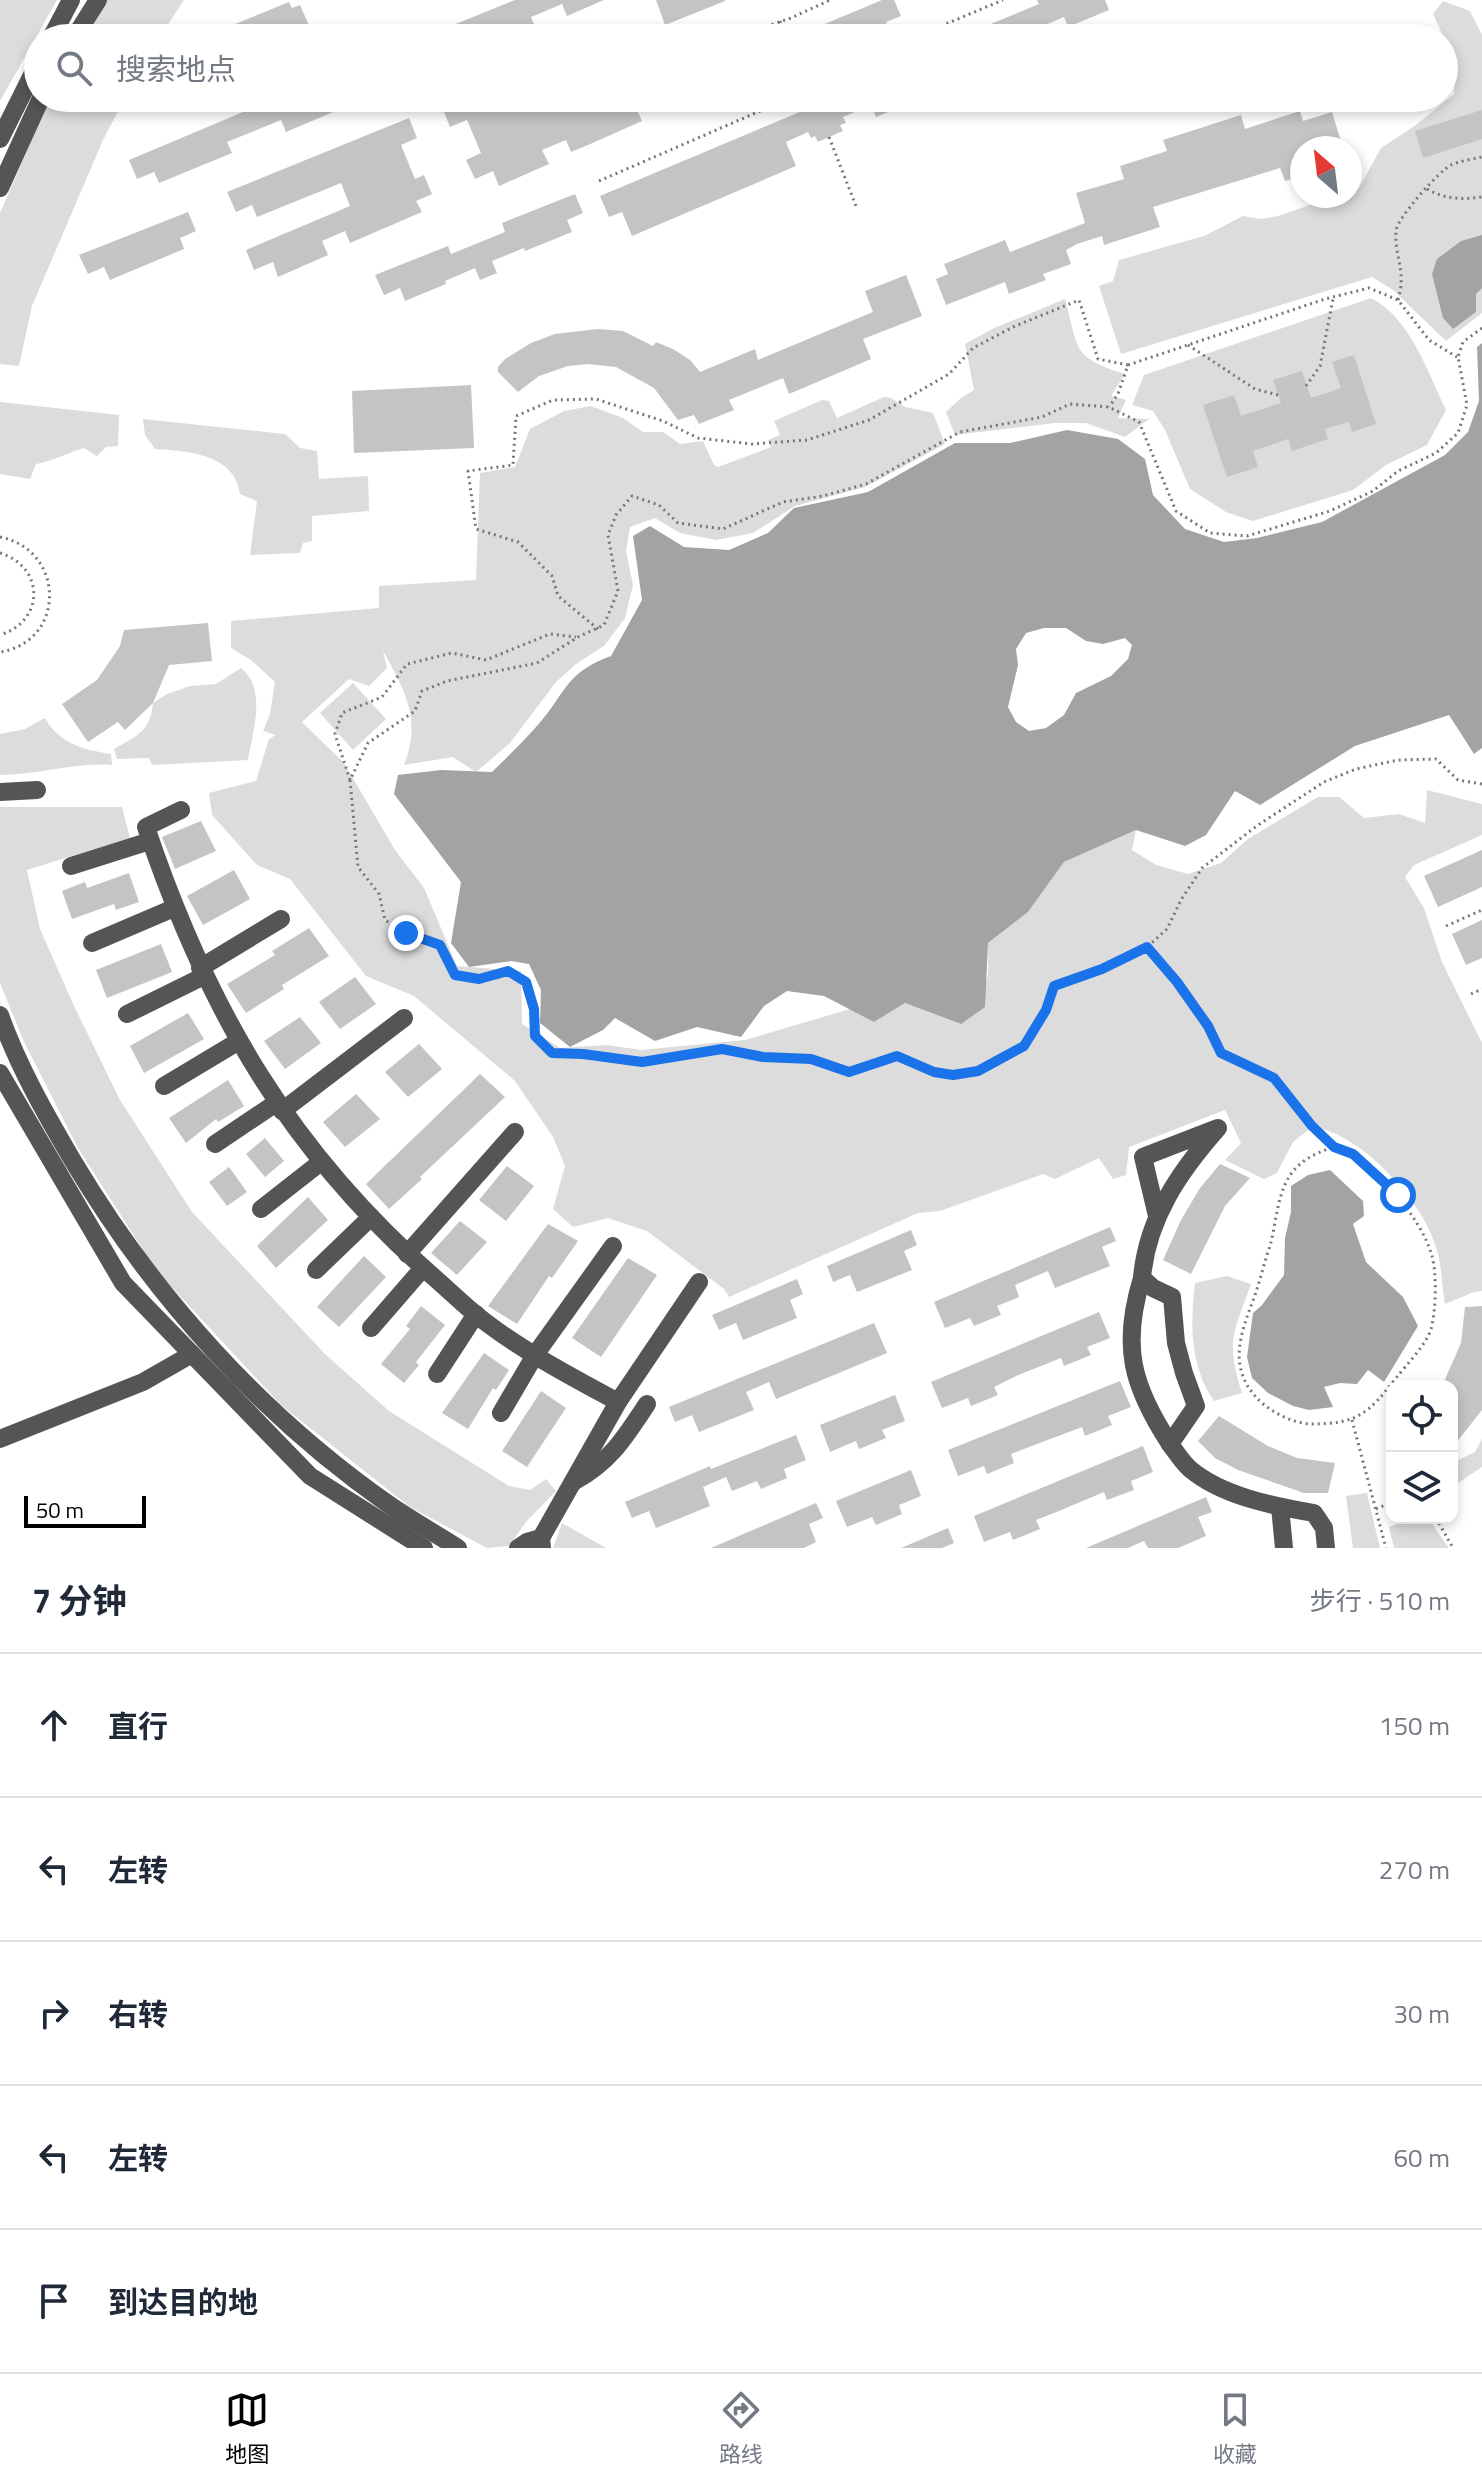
<!DOCTYPE html>
<html lang="zh">
<meta charset="utf-8">
<style>
:root{--surface:#fff;--page:#f6f6f7;--text:#1f2937;--muted:#747a83;--line:#e0e1e3;--accent:#000}
body{margin:0;font-family:"Titillium Web","Noto Sans SC",sans-serif;background:var(--page);color:var(--text)}
.controls{position:absolute;right:24px;bottom:24px;display:grid;overflow:hidden;border-radius:16px;box-shadow:0 4px 12px #0003}
.controls button{width:72px;height:72px;display:grid;place-items:center;padding:0;border:0;border-bottom:2px solid var(--line);background:var(--surface);color:var(--text);font:40px sans-serif}
.compass{position:absolute;left:1290px;top:136px;width:72px;height:72px;border-radius:50%;background:var(--surface);box-shadow:0 4px 12px #0003;rotate:332deg}
.scale{position:absolute;left:24px;bottom:20px;width:122px;box-sizing:border-box;padding-left:8px;border:4px solid #000;border-top:0;font-size:22px;line-height:28px;white-space:nowrap;color:#000;-webkit-text-stroke:6px #fff;paint-order:stroke}
.stop{position:absolute;width:24px;height:24px;margin:-18px;border:6px solid #1a73e8;border-radius:50%;background:#fff}
.stop.end{background:#1a73e8;border-color:#fff;box-shadow:0 2px 8px #0008}
.list{margin:0;padding:0;list-style:none}
h2{display:flex;justify-content:space-between;align-items:center;height:104px;margin:0;padding:0 32px;font-size:34px}
h2 small{font-size:26px;font-weight:400;color:var(--muted)}
.list li{display:grid;grid-template-columns:52px 1fr auto;gap:24px;align-items:center;box-sizing:border-box;height:144px;padding:0 32px;border-top:2px solid var(--line)}
.list b{display:block;font-size:30px;white-space:nowrap}
.list em{font-size:26px;font-style:normal;color:var(--muted)}
.icon{flex:none;width:44px;height:44px;fill:none;stroke:currentColor;stroke-width:2;stroke-linecap:round;stroke-linejoin:round}
.map{position:relative;flex:none;width:1482px;height:1548px;overflow:hidden}
.search{position:absolute;background:var(--surface);box-shadow:0 4px 12px #0003;left:24px;right:24px;top:24px;height:88px;display:flex;align-items:center;gap:20px;box-sizing:border-box;padding:0 28px;border-radius:44px;color:var(--muted);font-size:30px}
.sheet{height:824px;background:var(--surface)}
nav{display:flex;justify-content:space-around;align-items:center;box-sizing:border-box;height:112px;border-top:2px solid var(--line);background:var(--surface);font-size:22px;color:var(--muted)}
nav a{display:grid;justify-items:center;gap:4px}
nav .on{color:var(--accent)}
.map>svg:first-child{display:block}
.green{fill:#dcdcdc}
.water{fill:#a3a3a3;fill-rule:evenodd}
.building{fill:#c4c4c4}
.lines{fill:none;stroke-linecap:round;stroke-linejoin:round}
.path{stroke:#777;stroke-width:3;stroke-dasharray:2 4;stroke-linecap:butt}
.minor{stroke:#555;stroke-width:18}
.route{stroke:#1a73e8;stroke-width:10}
</style>
<div class="map">
<svg width="1482" height="1548" viewBox="0 0 1482 1548">
<rect width="100%" height="100%" fill="#fff"/>
<!-- green -->
<g class="green">
<path d="M0 0H57L0 101Z"/>
<path d="M107 0H184L159 38H86Z"/>
<path d="M1443 1 1470 11 1482 35V313L1446 341 1393 290 1372 277 1121 354 1099 286 1113 281 1119 260 1204 236 1243 216 1261 219 1278 216 1336 196H1350V191L1359 188 1381 148 1416 125 1454 94 1456 65 1433 14Z"/>
<path d="M50 98H125L103 140 32 306 19 366 0 364V213Z"/>
<path d="M1371 298C1411 319 1427 371 1446 410L1427 445 1386 465 1353 490 1253 521 1226 512 1190 489 1165 430 1153 411 1132 405 1144 375Z"/>
<path d="M1065 299C1079 350 1071 357 1125 374L1111 396 1126 400 1118 418 1149 419 1125 437 1086 423H1055L955 435 946 412 961 398 974 390 965 344 992 329Z"/>
<path d="M884 397 891 398 905 407 933 413 945 444 865 487 795 506 753 533 716 540 680 533 655 518 630 527 626 551 633 585 625 618 604 646 576 664 556 682 510 743 476 772 453 757 404 765C422 720 405 690 383 651L387 668 369 686 349 679 302 722 344 763 395 850 424 888 457 966 521 971 522 1024 560 1048 607 1045 641 1050 745 1040 850 1009 874 1022 905 1003 961 1024 988 976V943L1028 912 1064 862 1136 830 1132 850 1156 865 1188 874 1221 863 1248 839 1318 797H1339L1364 818 1399 814 1425 823 1427 790 1482 804V835L1414 865 1405 877 1424 908 1442 962 1482 1043V1291L1474 1292 1445 1304C1442 1287 1442 1270 1438 1254 1428 1206 1361 1132 1312 1127L1293 1142 1277 1173 1264 1179 1225 1160 1241 1143 1225 1110 1129 1147 1126 1175 1113 1179 1099 1158 1055 1179 1043 1174 940 1211 918 1213 729 1297 724 1289 647 1231 608 1218 573 1227 553 1209 565 1166 553 1137 515 1081 414 996 366 976 290 879 257 865 212 815 209 793 256 781 269 739 276 735 263 731 270 714 275 682 251 660 231 648V621L379 608V586L476 580 480 473 515 467 530 429 564 411 591 406 623 418 643 432H663L680 444 703 441 714 465 718 467 771 447 768 440 780 435 774 421 822 400 829 401 837 418Z"/>
<path d="M0 402 119 415 118 446 106 447 97 456 84 448C67 453 53 461 36 464L30 479 0 474Z"/>
<path d="M143 419 285 434 300 448 317 451 319 479 368 476 369 511 312 516V541L303 543 300 553 250 555 257 501 240 494C235 454 188 451 155 449L145 435Z"/>
<path d="M241 668C267 689 253 731 248 760L152 765 149 758 117 759 114 749C138 735 150 732 153 703L167 694 190 686 216 684Z"/>
<path d="M353 683 386 719 353 750 320 713Z"/>
<path d="M45 718C58 743 84 750 111 754L112 765C75 762 38 775 0 775V734L25 729Z"/>
<path d="M0 807H122L130 838 27 870 40 929 74 1006 120 1100 192 1212 326 1355 389 1411 509 1486 530 1490 546 1479 556 1491 526 1522 509 1546 487 1548 410 1507 281 1405 155 1269 78 1148 24 1042 0 983Z"/>
<path d="M1227 1276 1251 1284C1233 1335 1226 1339 1242 1393L1214 1401C1190 1367 1190 1323 1195 1283Z"/>
<path d="M1482 1439V1467L1452 1487V1463L1475 1452Z"/>
<path d="M1367 1493 1380 1548H1353L1346 1496Z"/>
<path d="M1412 1518H1428L1449 1548H1394L1389 1527Z"/>
<path d="M562 1523 606 1548H553Z"/>
</g>
<!-- water -->
<g class="water">
<path d="M1482 235V288L1476 294V312L1453 329 1443 318 1432 274 1437 259 1461 241Z"/>
<path d="M1482 343V748L1474 754 1449 715 1355 746 1260 805 1235 791 1206 835 1185 846 1136 830 1064 862 1028 912 988 943 985 1007 961 1024 905 1003 874 1022 824 996 787 991 764 1006 741 1037 697 1027 655 1041 615 1018 603 1030 570 1047 540 1023 541 990 529 964 511 961 469 967 451 943 461 882 394 794 398 775 441 770 492 772C507 757 522 743 536 727 566 694 564 673 611 656L642 600 633 536 650 526 684 547 729 550 768 533 794 508 868 492 955 443H1010L1067 430 1118 439 1145 459 1153 495 1185 529 1224 542 1257 538 1322 522 1445 455 1468 432 1479 401 1477 347ZM1044 628H1066L1086 641 1103 644 1125 638 1132 645 1128 659 1111 676 1076 693 1064 715 1046 728 1029 731 1016 722 1008 707 1018 665 1016 649 1026 633Z"/>
<path d="M1330 1170 1363 1201 1364 1216 1353 1224 1366 1262 1403 1297 1418 1326 1384 1382 1368 1370 1357 1384 1340 1383 1324 1387 1333 1407 1309 1410 1293 1406 1268 1393 1252 1378 1247 1357 1253 1313 1262 1305 1284 1275 1285 1238 1291 1212V1186L1308 1175Z"/>
</g>
<!-- building -->
<g class="building">
<path d="M515 0H604L567 16 562 4 531 17 536 29 518 36 513 24 480 38H421Z"/>
<path d="M656 0H725V1L665 25Z"/>
<path d="M882 0H894L901 16 886 22 891 34 881 38H819L815 28Z"/>
<path d="M1037 0H1105L1109 10 1068 27 1064 17 1029 32 1031 38H957L1039 4Z"/>
<path d="M289 2 292 8 300 5 312 32 298 38H201Z"/>
<path d="M276 98H366L286 132 281 120 227 142 232 153 159 183 154 172 137 179 129 160Z"/>
<path d="M463 98H665L637 110 642 121 588 145 571 152 566 140 542 150 549 164 499 186 493 171 475 179 466 160 481 153 467 120 450 127 442 107Z"/>
<path d="M833 98H922L876 117 871 105 843 117 846 123 840 125 843 131 818 142 815 136 811 138 808 132 786 142 796 166 632 236 622 212 609 217 600 196Z"/>
<path d="M1482 110V139L1423 158 1415 131Z"/>
<path d="M1300 111 1303 121 1332 112 1343 148H1302V176L1285 181 1280 168 1153 207 1160 227 1104 245 1102 236 1077 244 1066 250 1071 264 1043 274 1046 280 1009 294 1005 282 946 305 936 279 948 274 944 264 1005 240 1010 252 1085 223 1076 193 1124 179 1120 166 1167 151 1163 140 1241 115 1245 129Z"/>
<path d="M409 118 417 138 401 145 415 179 424 175 432 194 416 201 422 212 350 243 345 231 322 241 328 255 278 277 273 262 254 270 246 250 350 206 341 183 257 217 252 205 236 212 227 192Z"/>
<path d="M575 194 583 213 567 220 572 232 525 251 524 248 492 261 497 273 480 280 475 268 445 281 446 284 405 301 400 288 384 295 375 275 448 246 451 254 505 232 502 223Z"/>
<path d="M188 212 196 231 180 238 184 249 110 280 104 267 88 274 79 255Z"/>
<path d="M906 275 922 316 863 339 871 359 789 394 783 378 729 400 734 410 699 424 694 415 678 420 654 388 616 367 588 364 568 366 539 376 518 392 498 372V367L505 359 531 343 555 334 598 329 623 331 653 346 656 342 673 349 690 360 700 372 755 349 758 360 873 312 865 291Z"/>
<path d="M1354 355 1376 424 1352 432 1349 422 1325 429 1328 439 1292 451 1288 439 1253 451 1258 467 1227 477 1203 405 1234 395 1241 416 1281 403 1273 380 1302 371 1311 398 1341 388 1332 362Z"/>
<path d="M471 385 474 448 354 453 352 391Z"/>
<path d="M208 623 212 661 169 665 153 703 125 730 118 722 88 742 62 704 97 680 120 646 124 630Z"/>
<path d="M201 821 216 851 175 869 162 837Z"/>
<path d="M1482 850V887L1438 907 1424 876Z"/>
<path d="M234 870 250 899 203 925 187 896Z"/>
<path d="M129 873 139 902 116 910 114 904 72 919 62 891 85 882 87 888Z"/>
<path d="M1482 920V958L1466 965 1452 934Z"/>
<path d="M309 928 329 956 282 985 284 989 246 1013 227 984 275 955 272 951Z"/>
<path d="M161 944 172 972 107 998 96 970Z"/>
<path d="M355 977 376 1004 340 1029 319 1002Z"/>
<path d="M188 1013 204 1039 144 1073 130 1046Z"/>
<path d="M300 1017 321 1043 285 1069 264 1041Z"/>
<path d="M419 1044 442 1069 408 1097 385 1072Z"/>
<path d="M480 1074 505 1097 420 1177 422 1179 389 1209 366 1184Z"/>
<path d="M228 1080 244 1106 218 1122 216 1119 186 1143 169 1118Z"/>
<path d="M356 1094 380 1119 345 1147 323 1122Z"/>
<path d="M265 1138 284 1161 265 1177 246 1154Z"/>
<path d="M1220 1164 1250 1178 1225 1206 1191 1274 1163 1260 1181 1220 1200 1188Z"/>
<path d="M507 1166 534 1186 506 1221 479 1200Z"/>
<path d="M229 1167 247 1192 227 1206 209 1182Z"/>
<path d="M308 1197 328 1220 276 1268 257 1246Z"/>
<path d="M460 1221 487 1242 457 1275 431 1253Z"/>
<path d="M548 1224 578 1241 552 1278 549 1276 517 1324 488 1306Z"/>
<path d="M1110 1227 1116 1241 1102 1247 1110 1266 1055 1288 1048 1271 1015 1285 1019 1297 997 1306 1001 1315 974 1326 970 1318 945 1328 934 1302Z"/>
<path d="M911 1230 917 1245 904 1251 912 1270 857 1292 850 1275 833 1282 827 1266Z"/>
<path d="M364 1256 386 1277 339 1327 317 1307Z"/>
<path d="M628 1258 657 1275 601 1357 572 1338Z"/>
<path d="M797 1279 803 1294 790 1300 797 1318 743 1340 736 1323 719 1330 712 1315Z"/>
<path d="M421 1306 445 1325 416 1362 419 1365 404 1383 381 1364 410 1329 406 1326Z"/>
<path d="M1482 1306V1410L1452 1448V1386H1442L1461 1343 1465 1307Z"/>
<path d="M1099 1312 1110 1338 1087 1347 1091 1355 1064 1366 1061 1358 1016 1376 994 1387 998 1395 971 1406 968 1398 942 1408 931 1382Z"/>
<path d="M874 1323 887 1353 776 1399 769 1382 746 1392 754 1410 699 1432 692 1415 675 1422 669 1407Z"/>
<path d="M484 1353 509 1370 496 1390 493 1388 468 1429 442 1413Z"/>
<path d="M1120 1381 1131 1407 1108 1416 1112 1425 1085 1436 1082 1427 1011 1454 1014 1463 987 1474 984 1466 958 1476 948 1450Z"/>
<path d="M541 1391 566 1408 527 1467 502 1451Z"/>
<path d="M895 1395 905 1421 882 1430 886 1438 859 1449 856 1441 830 1452 820 1425Z"/>
<path d="M1219 1416 1268 1446 1297 1458 1335 1463 1328 1493H1304L1238 1470 1215 1458 1198 1441Z"/>
<path d="M796 1435 806 1460 784 1469 787 1478 761 1489 757 1481 732 1491 726 1477 703 1487 710 1506 656 1528 649 1511 632 1518 625 1502 710 1466 711 1469Z"/>
<path d="M1143 1446 1153 1472 1131 1481 1134 1490 1107 1500 1104 1492 1059 1511 1036 1520 1040 1529 1013 1540 1010 1532 984 1542 974 1516Z"/>
<path d="M911 1470 921 1496 899 1505 902 1514 876 1525 872 1517 847 1527 836 1501Z"/>
<path d="M1206 1497 1212 1512 1198 1517 1206 1536 1178 1548H1148L1144 1541 1128 1548H1086Z"/>
<path d="M816 1503 823 1518 809 1524 816 1542 804 1548H711Z"/>
<path d="M948 1528 954 1543 942 1548H901Z"/>
</g>
<g class="lines">
<!-- path -->
<g class="path">
<path d="M780 21 786 38"/>
<path d="M941 26 1003 0"/>
<path d="M732 38 791 18 830 0"/>
<path d="M812 98 815 106"/>
<path d="M829 137 856 206"/>
<path d="M599 181 790 98"/>
<path d="M1427 189C1444 199 1462 200 1482 197"/>
<path d="M1398 300C1407 271 1394 257 1396 231 1397 218 1440 170 1451 165 1460 161 1472 159 1482 157"/>
<path d="M1482 328 1463 342 1458 357 1467 405 1458 433 1436 453 1398 471 1373 491 1330 511 1247 536 1210 533 1176 511 1139 422 1109 407 1070 404 1042 417 960 432 866 484 823 496 783 502 723 529 678 523 659 505 632 496 616 515 608 535 618 591 604 625 578 637 537 663 447 681 422 691 415 711 368 743 350 780 358 867 379 894 385 920 406 933 440 945 455 975 479 979 508 971 526 982 534 1009 535 1036 552 1053 583 1054 642 1062 722 1049 763 1057 811 1059 849 1072 897 1056 934 1072 953 1075 978 1071 1024 1046 1046 1010 1054 986 1102 969 1147 947 1167 929 1181 900 1202 868 1258 825 1324 782 1356 769 1398 760 1436 759 1458 780 1482 784"/>
<path d="M1188 345 1255 389 1278 395"/>
<path d="M1128 365 1325 299 1369 288 1398 300 1429 340 1457 357"/>
<path d="M1306 386 1320 366 1333 299"/>
<path d="M0 537C66 550 66 642 0 652"/>
<path d="M0 553C45 567 45 621 0 635"/>
<path d="M598 629 558 596 552 576 518 542 476 529 468 471 513 465 516 416 553 400 596 399 663 421 698 438 752 444 807 440 869 420 949 374 973 348 1013 327 1079 300 1098 359 1128 365 1118 394 1109 407"/>
<path d="M350 780 335 734 342 713 382 697 407 664 452 653 486 660 550 634 576 637"/>
<path d="M1446 926 1482 910"/>
<path d="M1147 947 1177 982 1208 1026 1221 1053 1274 1078 1312 1126 1334 1147"/>
<path d="M1471 994 1482 989"/>
<path d="M1334 1147C1372 1161 1421 1216 1432 1256 1437 1274 1436 1311 1431 1329 1426 1345 1407 1364 1396 1378 1369 1413 1358 1424 1311 1424 1293 1423 1275 1414 1262 1403 1227 1371 1239 1337 1254 1298 1260 1281 1264 1263 1270 1246 1277 1221 1277 1186 1297 1167 1307 1157 1321 1151 1334 1147Z"/>
<path d="M1352 1420 1386 1548"/>
<path d="M1376 1509 1392 1502"/>
<path d="M1436 1518 1453 1548"/>
</g>
<!-- minor -->
<g class="minor">
<path d="M51 38 71 0"/>
<path d="M74 38 98 0"/>
<path d="M0 139 38 63"/>
<path d="M0 188 41 98"/>
<path d="M0 792 37 790"/>
<path d="M181 810 146 827C208 1011 290 1152 437 1280 454 1295 470 1311 488 1324 528 1354 574 1378 618 1402"/>
<path d="M71 866 150 841"/>
<path d="M92 943 174 908"/>
<path d="M200 968 281 919"/>
<path d="M127 1014 204 976"/>
<path d="M0 1015C18 1066 46 1115 73 1161 154 1297 262 1416 391 1506 413 1521 436 1534 458 1548"/>
<path d="M0 1073 123 1283 310 1476 424 1548"/>
<path d="M164 1086 239 1041"/>
<path d="M282 1111 404 1018"/>
<path d="M215 1144 276 1103"/>
<path d="M261 1209 321 1162"/>
<path d="M1157 1216 1143 1157 1218 1128C1179 1172 1147 1219 1142 1278L1153 1288 1172 1297 1176 1343 1184 1373 1196 1406 1170 1444C1176 1452 1182 1462 1190 1469 1222 1496 1273 1506 1314 1513L1324 1528 1326 1548"/>
<path d="M407 1254 515 1132"/>
<path d="M316 1270 371 1217"/>
<path d="M1142 1278C1121 1346 1132 1386 1170 1444"/>
<path d="M371 1328 423 1268"/>
<path d="M437 1374 476 1314"/>
<path d="M501 1413 535 1355 613 1246"/>
<path d="M0 1439 143 1382 192 1354"/>
<path d="M575 1481C611 1461 625 1437 647 1404"/>
<path d="M1280 1507 1284 1548"/>
<path d="M541 1538 618 1402 699 1282"/>
<path d="M518 1548 527 1542 541 1538 542 1548"/>
</g>
</g>
<g class="lines">
<!-- route -->
<path class="route" d="M406 933 440 945 455 975 479 979 508 971 526 982 534 1009 535 1036 552 1053 583 1054 642 1062 722 1049 763 1057 811 1059 849 1072 897 1056 934 1072 953 1075 978 1071 1024 1046 1046 1010 1054 986 1102 969 1147 947 1177 982 1208 1026 1221 1053 1274 1078 1312 1126 1334 1147 1353 1154 1398 1195"/>
</g>
</svg>
<div class="controls">
<button><svg class="icon" aria-label="locate" viewBox="0 0 24 24"><circle cx="12" cy="12" r="6"/><path d="M12 2v4M12 18v4M2 12h4M18 12h4"/></svg></button>
<button><svg class="icon" aria-label="layers" viewBox="0 0 24 24"><path d="M12 4l9 5-9 5-9-5zM3 14l9 5 9-5"/></svg></button>
</div>
<svg class="compass" viewBox="-18 -18 36 36"><path d="M0-13l5 13h-10z" fill="#e53935"/><path d="M0 13l5-13h-10z" fill="#747a83"/></svg>
<div class="scale">50 m</div>
<div class="stop" style="left:1398px;top:1195px"></div>
<div class="stop end" style="left:406px;top:933px"></div>
<div class="search"><svg class="icon" aria-label="search" viewBox="0 0 24 24"><circle cx="10" cy="10" r="6"/><path d="M15 15l6 6"/></svg>搜索地点</div>
</div>
<section class="sheet">
<h2>7 分钟<small>步行 · 510 m</small></h2>
<ul class="list">
<li><svg class="icon" aria-label="ahead" viewBox="0 0 24 24"><path d="M12 20V5M6 11l6-6 6 6"/></svg><div><b>直行</b></div><em>150 m</em></li>
<li><svg class="icon" aria-label="left" viewBox="0 0 24 24"><path d="M17 20v-9H6M10 6l-5 5 5 5"/></svg><div><b>左转</b></div><em>270 m</em></li>
<li><svg class="icon" aria-label="right" viewBox="0 0 24 24"><path d="M7 20v-9h11M14 6l5 5-5 5"/></svg><div><b>右转</b></div><em>30 m</em></li>
<li><svg class="icon" aria-label="left" viewBox="0 0 24 24"><path d="M17 20v-9H6M10 6l-5 5 5 5"/></svg><div><b>左转</b></div><em>60 m</em></li>
<li><svg class="icon" aria-label="arrive" viewBox="0 0 24 24"><path d="M6 21V4h12l-3 4 3 4H6"/></svg><div><b>到达目的地</b></div></li>
</ul>
</section>
<nav>
<a class="on"><svg class="icon" aria-label="map" viewBox="0 0 24 24"><path d="M3 6l6-2 6 2 6-2v14l-6 2-6-2-6 2zM9 4v14M15 6v14"/></svg>地图</a>
<a><svg class="icon" aria-label="directions" viewBox="0 0 24 24"><path d="M12 3l9 9-9 9-9-9zM9 14v-3h6M13 9l2 2-2 2"/></svg>路线</a>
<a><svg class="icon" aria-label="saved" viewBox="0 0 24 24"><path d="M7 4h10v16l-5-4-5 4z"/></svg>收藏</a>
</nav>
